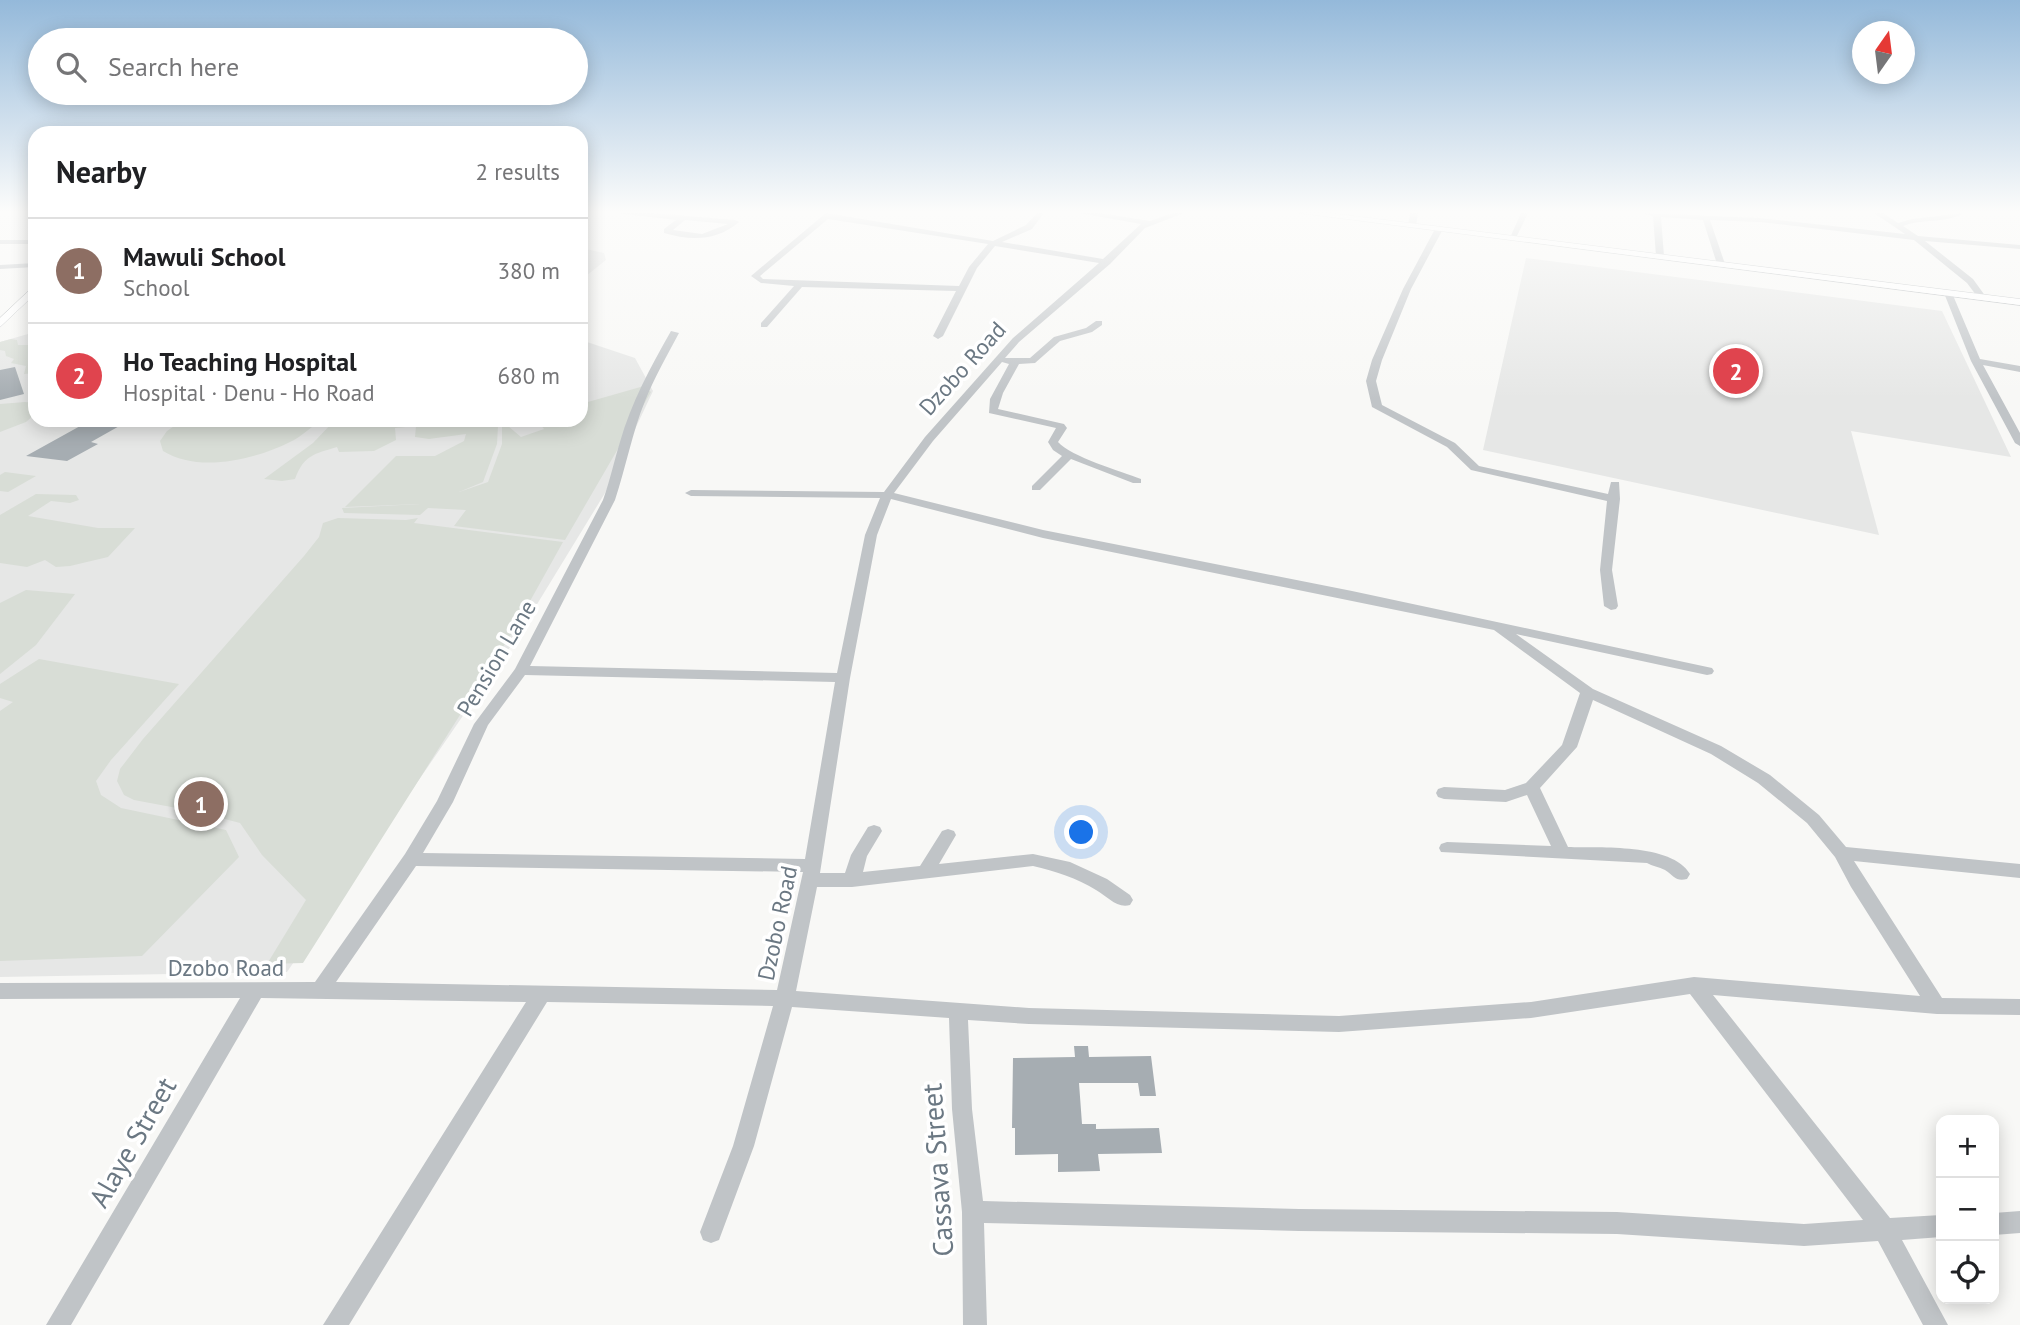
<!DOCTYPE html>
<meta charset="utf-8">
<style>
:root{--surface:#fff;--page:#f6f6f6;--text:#202124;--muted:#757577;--line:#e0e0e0;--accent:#ce6340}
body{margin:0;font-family:"PT Sans",sans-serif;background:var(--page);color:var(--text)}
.controls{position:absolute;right:21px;bottom:21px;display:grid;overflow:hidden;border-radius:14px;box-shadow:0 4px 18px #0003}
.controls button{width:63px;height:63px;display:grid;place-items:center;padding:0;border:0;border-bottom:2px solid var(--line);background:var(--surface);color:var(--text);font:35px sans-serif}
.compass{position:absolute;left:1852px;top:21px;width:63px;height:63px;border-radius:50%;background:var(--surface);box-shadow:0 4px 18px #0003;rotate:14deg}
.you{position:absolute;left:1082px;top:833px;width:24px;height:24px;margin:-18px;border:5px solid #fff;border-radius:50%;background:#1a73e8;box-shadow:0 0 0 10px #1a73e833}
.badge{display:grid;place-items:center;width:46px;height:46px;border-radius:50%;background:var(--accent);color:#fff;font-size:23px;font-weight:700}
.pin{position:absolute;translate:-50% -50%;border:4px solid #fff;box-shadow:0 2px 7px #0006}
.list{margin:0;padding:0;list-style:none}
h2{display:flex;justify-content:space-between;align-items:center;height:91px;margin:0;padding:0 28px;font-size:30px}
h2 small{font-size:23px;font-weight:400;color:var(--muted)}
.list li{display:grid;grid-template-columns:46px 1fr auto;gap:21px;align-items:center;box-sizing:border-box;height:105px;padding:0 28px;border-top:2px solid var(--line)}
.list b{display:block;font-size:26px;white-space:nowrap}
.list p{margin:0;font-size:23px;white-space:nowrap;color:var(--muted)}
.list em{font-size:23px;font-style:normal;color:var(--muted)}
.icon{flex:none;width:38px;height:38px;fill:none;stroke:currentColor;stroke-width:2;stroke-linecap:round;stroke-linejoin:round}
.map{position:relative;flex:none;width:2020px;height:1325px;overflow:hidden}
.search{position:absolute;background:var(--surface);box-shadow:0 4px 18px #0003;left:28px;top:28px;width:560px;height:77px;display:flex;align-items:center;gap:18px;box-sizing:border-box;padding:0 24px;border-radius:38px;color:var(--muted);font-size:26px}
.panel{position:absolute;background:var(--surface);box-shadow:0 4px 18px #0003;left:28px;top:126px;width:560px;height:301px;border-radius:21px}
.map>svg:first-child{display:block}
.built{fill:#e6e7e6}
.green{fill:#d8ddd6}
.building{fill:#a6adb2}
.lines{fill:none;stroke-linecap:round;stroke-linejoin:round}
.major-casing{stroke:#b4b8bb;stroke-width:1}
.minor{fill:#c0c4c7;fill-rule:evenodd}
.major{fill:#fff;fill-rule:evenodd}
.labels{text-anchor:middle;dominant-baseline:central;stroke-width:7;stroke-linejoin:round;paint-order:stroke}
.street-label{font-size:23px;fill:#6b7883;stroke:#fff}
.near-street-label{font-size:28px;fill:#6b7883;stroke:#fff}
</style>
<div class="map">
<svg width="2020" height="1325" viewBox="0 0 2020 1325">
<rect width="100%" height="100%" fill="#f8f8f6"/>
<!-- built -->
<g class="built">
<path d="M581 248 604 253 606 260 581 280Z"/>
<path d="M1526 258 1942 311 2011 457 1851 431 1879 535 1483 450Z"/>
<path d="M35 332V420H581V340L635 358 653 391 605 493 517 637 287 972 0 977V342Z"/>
</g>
<!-- green -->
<g class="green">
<path d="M11 339 17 340 18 345H35V373L24 374 26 366 11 363 14 359 6 356 5 351 0 350V342Z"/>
<path d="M644 386 651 392 565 540 454 526 466 510 428 508 420 515 344 513 342 508 421 504 345 507 396 456H435L464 441 466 434 429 439 415 437 416 426 395 428 396 440 374 451 339 452 337 447C314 454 304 455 295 479L282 481 264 479 313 443 335 420H476L471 425 498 426 497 444 483 482 459 492 488 482 502 444V425L475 424 481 420H501L521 437 544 429 537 420H581V404Z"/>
<path d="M25 402 35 403V414L26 422 0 432V404Z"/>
<path d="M183 420H321C311 427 301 437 290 442 254 460 198 473 163 451L160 441 167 431Z"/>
<path d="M5 472 36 476 8 492 0 491V475Z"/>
<path d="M36 494 76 495 79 500 70 503 51 501 28 516 98 528H135L108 557 70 566 56 567 45 560 27 567 0 563V515Z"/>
<path d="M338 518 406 520 418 518 414 523 563 542 515 628 303 963 267 964 306 900 262 855 240 823 198 812 134 800 124 795 117 781 120 769 143 739 304 556 319 537 323 523Z"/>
<path d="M26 590 75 594 36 645 0 674V603Z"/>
<path d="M39 659 179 684 111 760 96 781 101 795 121 808 226 830 239 857 142 956 0 961V711L13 702 0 698V684Z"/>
</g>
<!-- building -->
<g class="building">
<path d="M15 367 24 394 0 400V370Z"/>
<path d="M91 420H130L91 442 98 444 67 461 26 456Z"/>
<path d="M1074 1046H1088L1089 1057 1151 1056 1156 1096H1140L1138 1083H1079L1082 1124H1096V1129L1159 1128 1162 1153 1098 1154 1100 1171 1058 1172V1154L1015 1155V1128H1012L1013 1058 1075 1057Z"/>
</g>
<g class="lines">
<defs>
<g id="major">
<path d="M1300 213H1329L2020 299V305Z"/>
<path d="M35 285V294L0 327V318Z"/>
</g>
</defs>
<!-- major casing -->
<use href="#major" class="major-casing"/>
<!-- minor -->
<g class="minor">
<path d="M616 213H652L735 220 739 222C717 241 691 241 664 233V229L676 220ZM685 220 728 224 702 234 673 230Z"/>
<path d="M826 213 993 241 1026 225 1037 213H1044L1032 229 1002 242 1103 259 1141 224 1079 213H1099L1150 221 1173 213H1184L1145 228 1110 264 1019 342 1005 358H1030L1054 337 1086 328 1096 321H1102V325L1092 332 1060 341 1035 363 1019 364 1003 393 998 409 1064 424 1067 428 1058 442C1071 457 1121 471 1141 479V483H1133L1071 459 1040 490H1032V486L1062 456 1053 450 1048 442 1056 428 989 413 990 399 1009 364 1002 362 933 441 894 493 1043 530 1352 591 1712 668 1714 671 1712 674 1707 675 1516 634 1593 689 1721 746 1770 775 1819 815 1846 847 2020 864V878L1854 861 1942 998 2020 999V1015L1937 1014 1713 995 1890 1218 1941 1215V1237L1902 1240 1948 1325H1923L1878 1241 1804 1246 1617 1234 1299 1231 984 1223 987 1325H963L962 1212 952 1109 949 1018 792 1007 754 1146 719 1240 711 1243 703 1240 700 1232 733 1146 773 1006 547 1002 349 1325H323L526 1002 261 998 71 1325H46L240 998 0 999V983L315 982 405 854 437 801 474 724 515 669 603 500C610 481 614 461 620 442 631 403 651 366 671 331L679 333C667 356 654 378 645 401 632 433 626 467 615 500L530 666 837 673 865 535 880 498 691 496 685 493 691 490 884 492 925 437 1013 338 1099 263 995 246 977 268 943 336 938 339 933 336 956 291 802 287 767 327H761V323L794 286 761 283 751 276ZM828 219 988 244 969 267 959 286 763 279 760 276ZM891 499 1043 538 1494 630 1580 693 1562 745 1526 783 1505 790 1444 787 1438 789 1436 793 1438 797 1444 799 1506 802 1527 795 1551 846 1447 842 1441 844 1439 848 1441 852 1647 863C1652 866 1659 867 1665 870 1674 876 1676 882 1687 879L1690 874C1672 843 1599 848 1568 847L1540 788 1577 747 1593 700 1711 754 1758 783 1807 823 1835 857 1851 887 1920 996 1694 977 1531 1002 1339 1016 1029 1008 796 991 817 887H852L1033 866C1055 871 1077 878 1096 890 1107 896 1117 909 1130 905L1133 900 1130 895 1107 879 1070 862 1033 854 939 864 956 835 954 831 948 829 942 831 920 866 863 872 867 856 882 831 880 827 874 825 868 827 851 855 845 873H820L850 678 877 535ZM525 675 835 682 805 859 423 853 453 802 488 725ZM416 866 803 872 777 990 336 982ZM1690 994 1863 1220 1804 1224 1617 1212 1299 1209 983 1201 972 1109 968 1020 1029 1024 1339 1032 1531 1018Z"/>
<path d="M1410 213H1418L1416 226 1412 228 1408 226Z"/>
<path d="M1521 213H1528L1515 240H1509Z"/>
<path d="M1640 213 1760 218 1905 234 1874 213H1883L1898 223 1912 219 1964 213C1946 224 1923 218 1903 226L1918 236 2020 245V249L1925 241 1973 279 1986 297 1982 300 1979 299 1967 283 1914 240 1760 222 1710 220 1725 264 1721 266 1717 264 1703 220 1661 217 1664 256 1660 258 1656 256 1653 216Z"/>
<path d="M1439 227 1443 229 1411 289 1382 360 1376 381 1382 405 1455 443 1479 466 1608 494 1611 482H1619L1620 499 1612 570 1618 606 1616 609 1611 610 1604 606 1600 570 1607 501 1471 470 1447 447 1372 407 1366 381 1372 360 1403 289 1435 229Z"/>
<rect x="0" y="240" width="35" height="4"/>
<path d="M35 263V267L0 269V265Z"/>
<path d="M1948 290 1952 293 1980 359 2020 366V372L1983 365 2020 433V446L2015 443 1971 361 1944 293Z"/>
<path d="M2020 1211V1233L1994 1235V1213Z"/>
</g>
<!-- major -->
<use href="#major" class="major"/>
</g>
<!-- sky -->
<linearGradient id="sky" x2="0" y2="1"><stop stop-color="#94b9da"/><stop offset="0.53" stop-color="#fcfcfb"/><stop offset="1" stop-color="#fcfcfb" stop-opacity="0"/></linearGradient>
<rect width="2020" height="399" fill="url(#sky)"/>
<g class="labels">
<!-- street labels -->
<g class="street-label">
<text transform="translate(962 368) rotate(-48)">Dzobo Road</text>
<text transform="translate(496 658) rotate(-59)">Pension Lane</text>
<text transform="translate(777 923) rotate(-78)">Dzobo Road</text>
<text x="226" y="967">Dzobo Road</text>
</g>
<!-- near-street labels -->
<g class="near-street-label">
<text transform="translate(132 1142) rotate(-60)">Alaye Street</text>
<text transform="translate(937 1170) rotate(-94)">Cassava Street</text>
</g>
</g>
</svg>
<div class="controls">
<button>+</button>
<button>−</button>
<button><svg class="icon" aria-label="locate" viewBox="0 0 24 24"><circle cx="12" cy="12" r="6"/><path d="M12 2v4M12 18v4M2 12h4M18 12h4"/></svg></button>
</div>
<svg class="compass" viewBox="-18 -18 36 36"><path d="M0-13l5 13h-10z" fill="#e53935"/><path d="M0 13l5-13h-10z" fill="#757577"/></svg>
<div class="you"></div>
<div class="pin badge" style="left:201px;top:804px;background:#8d6e63">1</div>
<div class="pin badge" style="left:1736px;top:371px;background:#e0444e">2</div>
<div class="search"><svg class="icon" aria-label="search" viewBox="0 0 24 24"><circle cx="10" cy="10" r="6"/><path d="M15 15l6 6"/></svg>Search here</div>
<section class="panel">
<h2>Nearby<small>2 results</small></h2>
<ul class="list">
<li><span class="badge" style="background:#8d6e63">1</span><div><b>Mawuli School</b><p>School</p></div><em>380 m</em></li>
<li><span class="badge" style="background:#e0444e">2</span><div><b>Ho Teaching Hospital</b><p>Hospital · Denu - Ho Road</p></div><em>680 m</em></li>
</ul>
</section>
</div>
